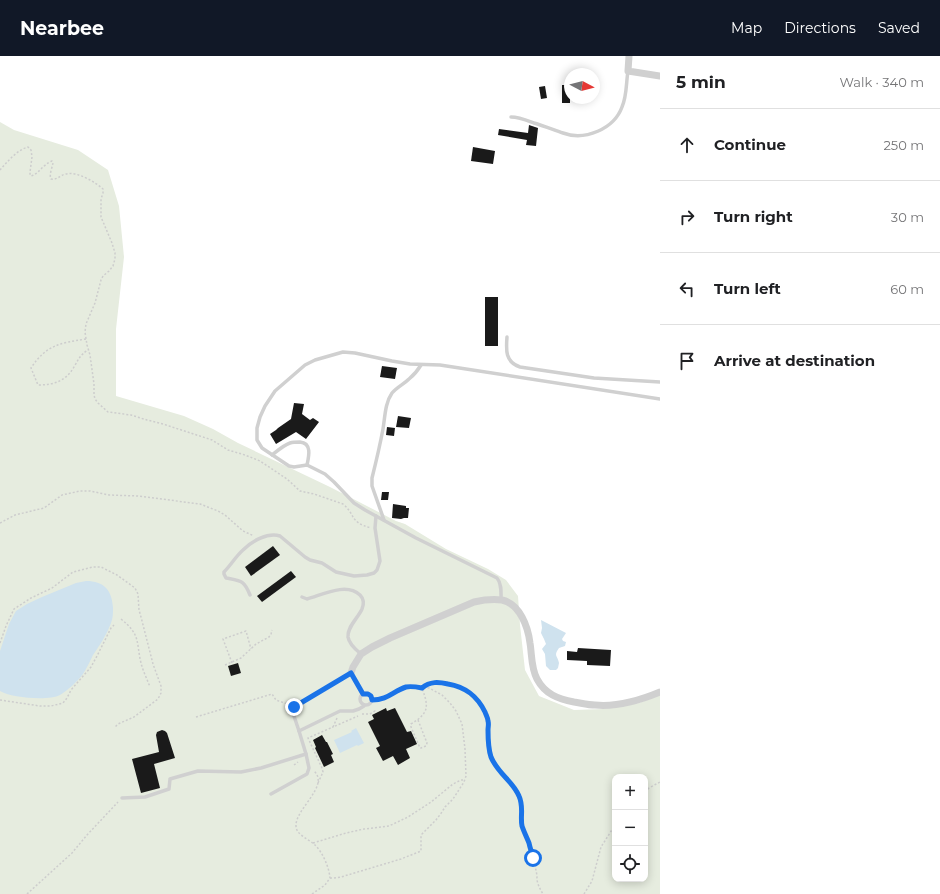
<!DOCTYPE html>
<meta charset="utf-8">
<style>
:root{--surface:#fff;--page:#f6f6f6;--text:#202124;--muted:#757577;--line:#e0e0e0;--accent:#111827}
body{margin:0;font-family:Montserrat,sans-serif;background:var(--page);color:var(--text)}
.controls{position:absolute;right:12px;bottom:12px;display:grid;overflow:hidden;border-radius:8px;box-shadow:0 2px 10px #0003}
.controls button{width:36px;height:36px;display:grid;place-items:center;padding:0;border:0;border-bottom:1px solid var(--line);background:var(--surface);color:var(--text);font:20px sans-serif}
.compass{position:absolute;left:564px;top:12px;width:36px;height:36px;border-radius:50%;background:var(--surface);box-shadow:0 2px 10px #0003;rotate:97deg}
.stop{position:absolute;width:12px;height:12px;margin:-9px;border:3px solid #1a73e8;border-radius:50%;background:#fff}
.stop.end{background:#1a73e8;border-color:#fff;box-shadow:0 1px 4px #0008}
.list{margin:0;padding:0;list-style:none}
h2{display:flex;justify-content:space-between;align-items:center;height:52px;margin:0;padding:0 16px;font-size:17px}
h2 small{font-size:13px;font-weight:400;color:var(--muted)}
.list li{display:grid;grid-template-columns:26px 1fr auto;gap:12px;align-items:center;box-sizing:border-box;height:72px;padding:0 16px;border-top:1px solid var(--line)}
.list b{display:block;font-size:15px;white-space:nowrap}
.list em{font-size:13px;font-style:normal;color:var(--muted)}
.icon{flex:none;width:22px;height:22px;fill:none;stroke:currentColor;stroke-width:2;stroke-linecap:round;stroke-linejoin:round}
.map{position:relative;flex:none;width:660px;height:838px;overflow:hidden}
header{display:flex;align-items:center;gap:24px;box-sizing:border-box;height:56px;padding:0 20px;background:var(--accent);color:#fff}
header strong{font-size:19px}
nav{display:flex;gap:22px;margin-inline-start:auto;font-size:14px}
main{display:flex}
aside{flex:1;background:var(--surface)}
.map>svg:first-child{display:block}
.green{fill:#e6ecdf;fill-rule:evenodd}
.water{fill:#cfe2ee}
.building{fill:#1a1a1a}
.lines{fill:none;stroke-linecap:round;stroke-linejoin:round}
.path{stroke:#cdcdcd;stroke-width:1.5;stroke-dasharray:2 2;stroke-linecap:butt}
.service{stroke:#d0d0d0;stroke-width:3.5}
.minor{stroke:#d0d0d0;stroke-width:7}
.route{stroke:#1a73e8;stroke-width:5}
</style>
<header>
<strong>Nearbee</strong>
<nav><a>Map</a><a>Directions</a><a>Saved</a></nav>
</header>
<main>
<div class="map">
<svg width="660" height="838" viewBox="0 0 660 838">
<rect width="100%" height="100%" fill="#fff"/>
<!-- green -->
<path class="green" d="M0 66 14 74 78 94 108 114 119 150 124 201 116 273V340L184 360 213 373 238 387 330 431 396 465 405 468 446 493 488 513 506 524 518 540 520 569 525 614 539 640 574 654 603 653 639 647 660 639V838H0ZM615 721H645V823H615Z"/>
<!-- water -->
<g class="water">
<path d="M86 525C104 525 112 534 113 552 113 557 113 562 111 567 107 578 100 589 93 599 90 605 87 612 83 618 77 626 68 634 60 639 49 645 11 642 0 635V595L9 568 16 555 27 548 42 541 76 527Z"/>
<path d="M541 564 566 577 562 583 563 585 566 586 565 590 559 592C553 600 558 600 559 607L558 612 556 614H550L546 610 545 598 542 593 546 588 544 583 541 577 542 572Z"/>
<path d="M356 672 364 687 358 690 357 689 340 697 334 684 352 676 351 675Z"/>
</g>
<!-- building -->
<g class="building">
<rect x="562" y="29" width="8" height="18"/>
<path d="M545 30 547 42 541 43 539 31Z"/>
<path d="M529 69 538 72 536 90 526 89 527 84 498 79 499 73 528 77Z"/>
<path d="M473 91 495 95 493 108 471 105Z"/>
<rect x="485" y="241" width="13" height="49"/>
<path d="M382 310 397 312 395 323 380 321Z"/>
<path d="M294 347 304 348 302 358 310 364 313 362 319 366 306 383 296 376 276 388 270 378 276 374 278 372 291 363Z"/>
<path d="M398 360 411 362 409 372 396 371Z"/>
<path d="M387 371 395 372 394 380 386 379Z"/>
<path d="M382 436H389L388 444H381Z"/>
<path d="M393 448 406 450V452H409L408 462H404L401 463 392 462Z"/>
<path d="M273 490 280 499 251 520 245 511Z"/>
<path d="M291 515 296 521 262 546 257 540Z"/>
<path d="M578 592 611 594 610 610 587 609V605L567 604V595L577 596Z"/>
<path d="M238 607 241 617 231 620 228 610Z"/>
<path d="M386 652 387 655 395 652 407 676 411 675 417 688 406 693 410 702 398 709 393 700 383 705 376 692 380 690 368 666 374 663 372 659Z"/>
<path d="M162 674 165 675 167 677 175 702 154 708 160 732 141 737 132 703 159 696 156 679 157 676Z"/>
<path d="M322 679 326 686H327L333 698 331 699 334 706 324 711 315 692 316 691 313 684Z"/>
</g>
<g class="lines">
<!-- path -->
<g class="path">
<path d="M0 114C8 105 17 94 28 91L31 94 32 101 30 116V119L31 120C39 118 42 109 52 105L53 106V107C52 112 49 119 51 123 58 124 60 119 66 118 77 115 95 126 103 133V137L101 143V161L112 187 115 197V203L113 210 109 215 103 220 101 224 95 247 86 268 85 276 87 289 90 299 94 328V339L95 343 98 347 108 356 131 359 147 364 163 368 212 384 228 394 245 399 260 405 287 423 300 435 314 438 343 448C356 459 349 466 371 472"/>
<path d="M86 283C60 287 46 289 31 312L38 329C54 329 66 325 74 311 78 304 80 299 88 294"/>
<path d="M0 467 15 459 44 452 62 439 80 435H90L109 439 138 440 200 448 218 455 225 459 243 475 254 480"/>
<path d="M121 563C141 579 136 586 141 607 143 615 147 623 150 631"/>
<path d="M0 587 6 570 14 553 31 542 52 532 73 516 93 511H101L117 519 135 532 138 538 139 554 141 561 153 608 161 630V637L158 643 134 661 118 668 115 671"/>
<path d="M232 607 223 583 246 575 251 593"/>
<path d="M225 609 241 602 256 588 269 581 271 578 272 574"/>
<path d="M0 644 40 650H51L63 647 67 642 71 634 91 611 97 600 111 572 114 569"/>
<path d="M362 658H370L375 655 376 657"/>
<path d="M196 661 272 638 276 644 290 649"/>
<path d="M337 662 333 671 358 660"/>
<path d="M418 664 427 687 426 690 421 692H420L411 671V668C429 657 429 651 422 632 430 625 439 626 448 628 464 631 477 639 484 654 485 657 488 661 488 665 489 677 487 690 492 701 498 718 514 726 520 741 523 750 521 759 522 768 523 775 527 781 529 788 532 797 535 806 536 815 537 818 537 821 537 824 538 829 540 833 543 838"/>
<path d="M294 709 298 706"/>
<path d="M318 727 323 716 322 712 308 682 333 671"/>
<path d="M645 736 649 732 660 726"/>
<path d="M313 787 346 777 364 773 389 770 408 761 431 746 453 728 461 724H465"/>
<path d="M330 822H334L341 821 401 803 421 795V781L422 778 436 764 442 756 445 751 453 743 464 726 466 720 465 693 462 668 456 655 450 647 442 639 429 632 412 630 406 631 387 641 377 644H372"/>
<path d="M27 838 72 797 87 779 118 746"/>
<path d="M312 838 325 829 330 822C329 811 323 797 315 789 309 783 296 779 296 770 295 753 330 730 314 715"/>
<path d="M584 838 592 825 601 791 615 769"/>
</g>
<!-- service -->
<g class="service">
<path d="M511 61C519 61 526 64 534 67 544 70 554 74 563 77 585 85 614 73 622 51 627 40 626 27 628 15"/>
<path d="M507 281C506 294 505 306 520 311L594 322 660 326"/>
<path d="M272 399C277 395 284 389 290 387 293 386 297 386 300 386 312 387 309 400 307 409"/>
<path d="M384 464 372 430V422C376 406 380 389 383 373 385 361 385 347 392 337 397 331 404 328 409 323 414 319 418 314 421 309"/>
<path d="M250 539C244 524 241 525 226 522L224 518V516C231 509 236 500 243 494 252 485 268 476 280 480L305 501 310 504 322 507 336 516 354 520 367 519 374 517 377 514 380 505 375 472 376 460"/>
<path d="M302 541 307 543C322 539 346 526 360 539 364 543 364 548 362 553 358 562 347 571 348 581 349 588 356 594 361 598"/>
<path d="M501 544C501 537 502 528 497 522L416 482 365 454 354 447 334 426 325 418 307 409 294 411 289 410 262 392 257 384V372L260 361 265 350 275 335 305 309 315 304 343 296 355 297 392 305 410 308 440 309 660 343"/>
<circle cx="366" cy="643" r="6"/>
<path d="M363 638 351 617 294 651 293 657 299 675 340 655H353L359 653 364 650"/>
<path d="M271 738 307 718 309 712 306 698"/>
<path d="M122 742 145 741 169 733 170 723 198 715 241 716 261 712 306 698 299 675"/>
</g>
<!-- minor -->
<g class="minor">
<path d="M629 0 628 15 660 20"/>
<path d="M351 617 353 611 361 598 372 591 390 582 474 546C483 544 493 543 502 544 520 548 528 571 530 587 532 599 531 612 537 623 545 638 558 643 574 646 581 647 588 649 595 649 616 651 641 644 660 636"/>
</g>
</g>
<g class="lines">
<!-- route -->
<path class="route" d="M294 651 351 617 363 638H368L371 640 372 644C388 644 393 635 406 631 411 630 417 631 422 632 430 625 439 626 448 628 466 631 477 640 485 656 486 659 488 662 488 665 489 668 488 671 488 674 488 683 488 692 491 701 498 718 513 725 519 740 524 751 520 760 522 770 524 776 527 782 529 787 530 792 532 797 533 802"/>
</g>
</svg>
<div class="controls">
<button>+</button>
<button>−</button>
<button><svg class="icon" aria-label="locate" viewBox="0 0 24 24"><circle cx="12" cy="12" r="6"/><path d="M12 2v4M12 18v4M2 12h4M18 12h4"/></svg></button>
</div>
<svg class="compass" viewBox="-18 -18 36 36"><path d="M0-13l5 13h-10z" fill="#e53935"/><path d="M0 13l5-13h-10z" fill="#757577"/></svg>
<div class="stop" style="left:533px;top:802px"></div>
<div class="stop end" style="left:294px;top:651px"></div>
</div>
<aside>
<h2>5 min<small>Walk · 340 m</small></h2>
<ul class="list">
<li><svg class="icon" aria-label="ahead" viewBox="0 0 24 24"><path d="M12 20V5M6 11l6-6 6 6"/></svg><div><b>Continue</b></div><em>250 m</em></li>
<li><svg class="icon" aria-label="right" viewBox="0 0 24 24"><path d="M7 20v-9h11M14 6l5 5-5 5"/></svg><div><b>Turn right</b></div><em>30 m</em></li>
<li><svg class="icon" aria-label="left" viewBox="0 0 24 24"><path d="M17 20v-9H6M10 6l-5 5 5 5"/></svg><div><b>Turn left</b></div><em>60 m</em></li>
<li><svg class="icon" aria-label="arrive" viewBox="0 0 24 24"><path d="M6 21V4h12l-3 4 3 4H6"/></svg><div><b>Arrive at destination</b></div></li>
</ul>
</aside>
</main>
